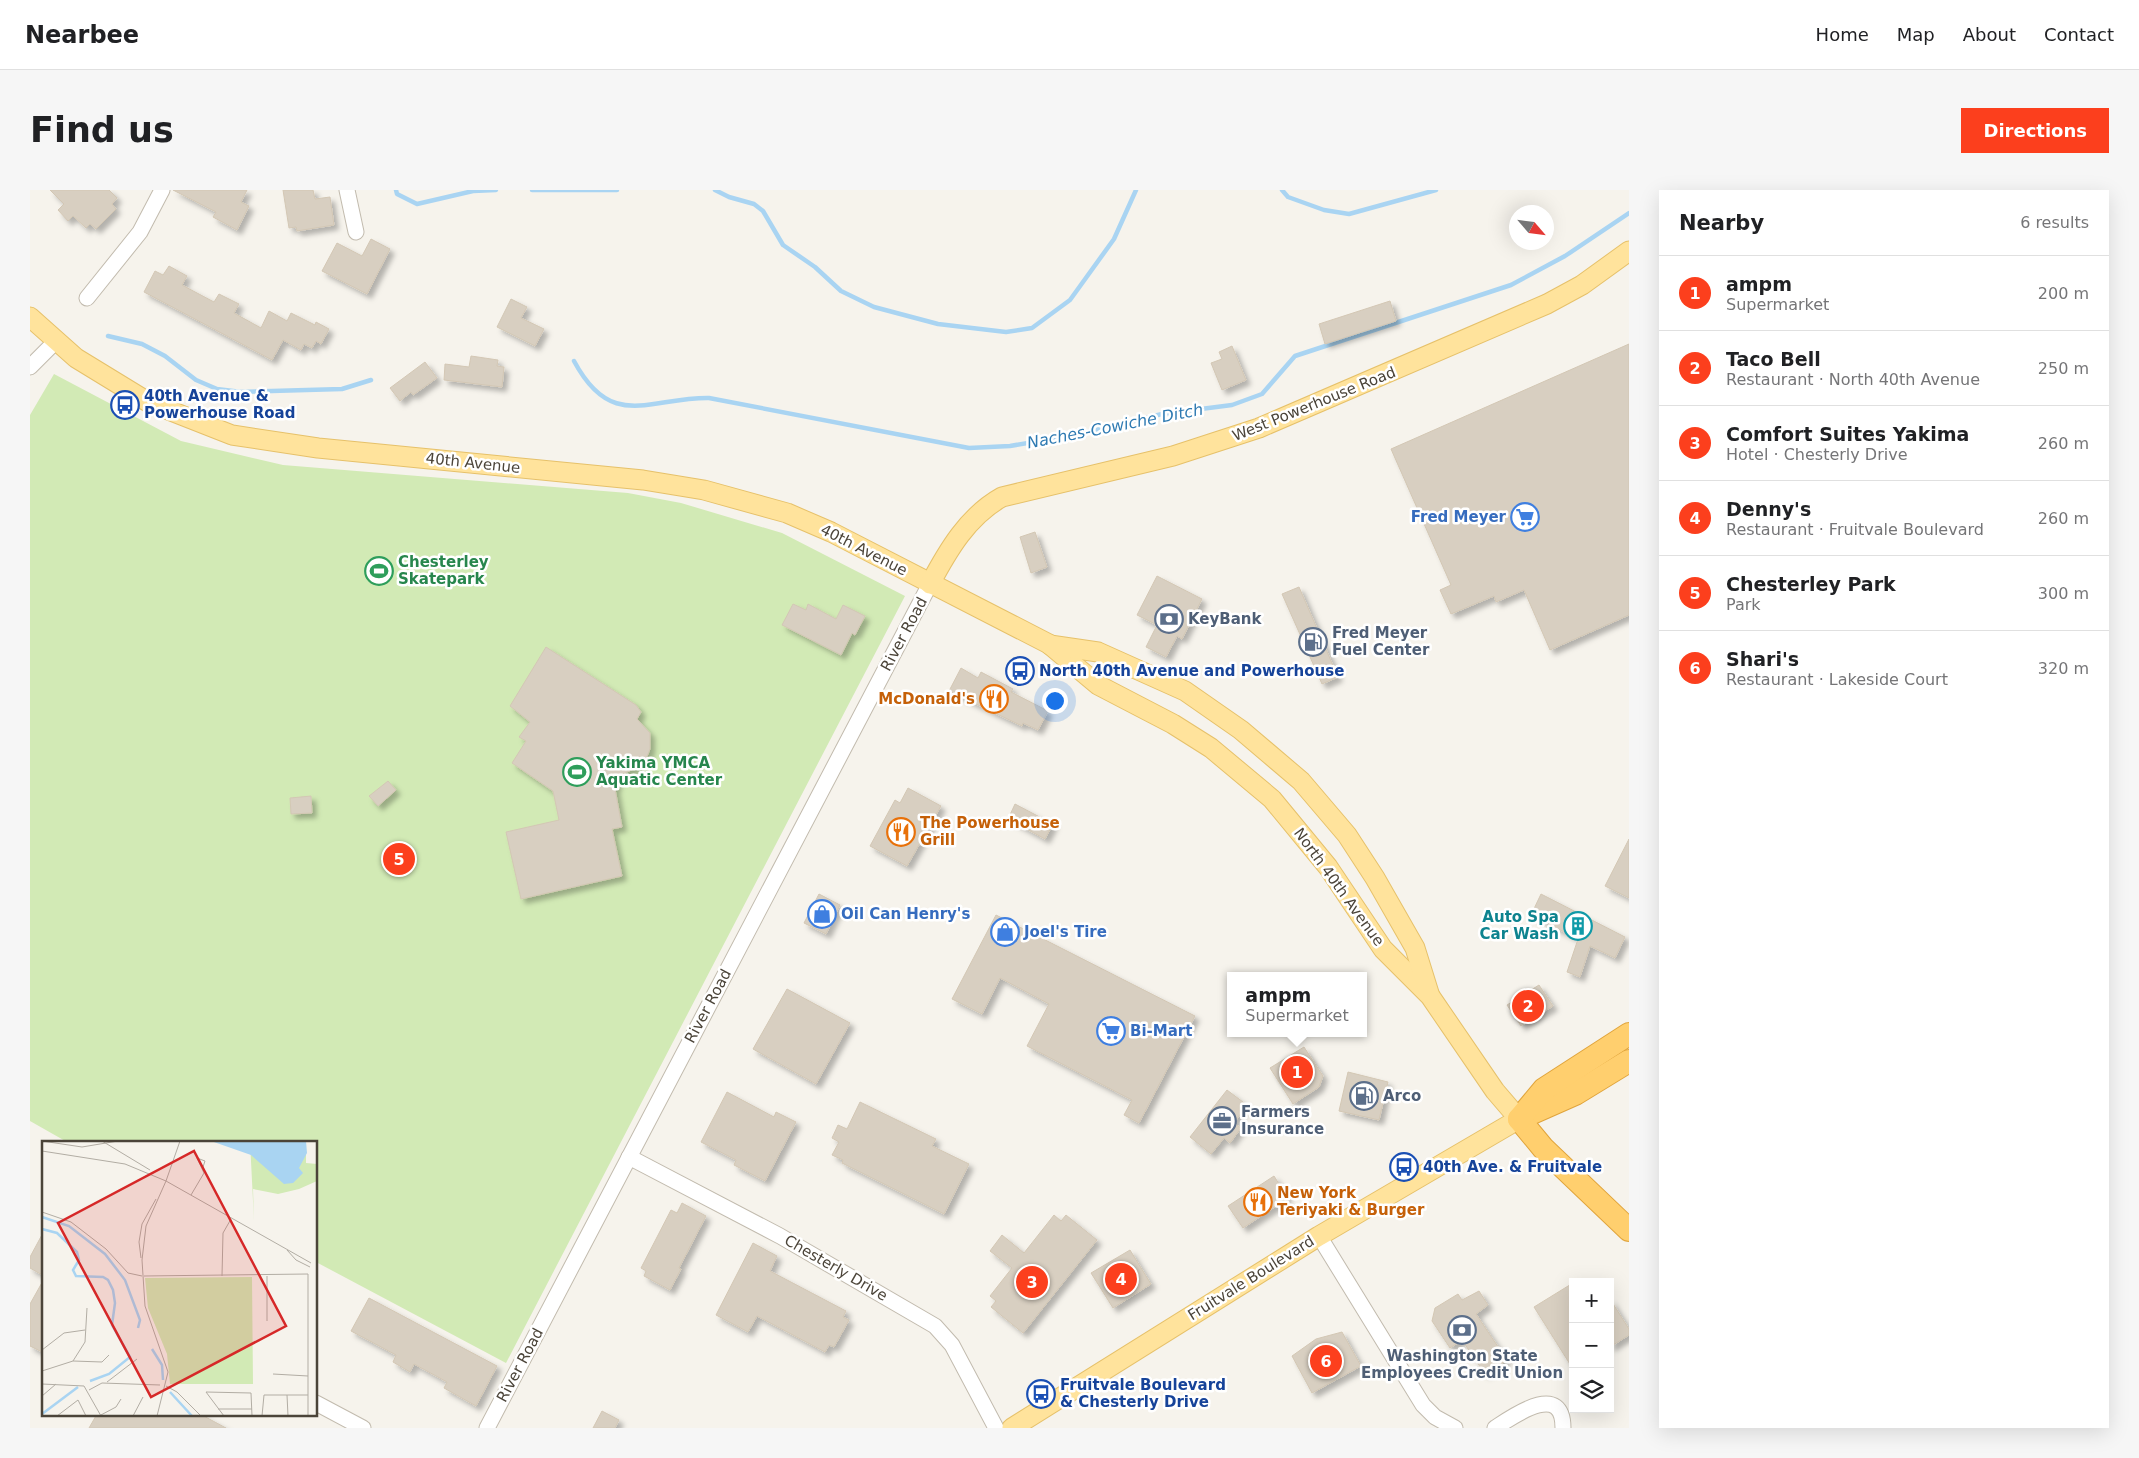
<!DOCTYPE html>
<meta charset="utf-8">
<style>
:root{--surface:#fff;--page:#f6f6f6;--text:#202124;--muted:#757577;--line:#e0e0e0;--accent:#fc3f1d}
body{margin:0;font-family:"DejaVu Sans",sans-serif;background:var(--page);color:var(--text)}
.controls{position:absolute;right:15px;bottom:15px;display:grid;overflow:hidden;border-radius:0px;box-shadow:0 5px 20px #0002}
.controls button{width:45px;height:45px;display:grid;place-items:center;padding:0;border:0;border-bottom:1px solid var(--line);background:var(--surface);color:var(--text);font:25px sans-serif}
.compass{position:absolute;left:1479px;top:15px;width:45px;height:45px;border-radius:50%;background:var(--surface);box-shadow:0 5px 20px #0002;rotate:118deg}
.you{position:absolute;left:1024px;top:510px;width:18px;height:18px;margin:-12px;border:4px solid #fff;border-radius:50%;background:#1a73e8;box-shadow:0 0 0 8px #1a73e833}
.badge{display:grid;place-items:center;width:32px;height:32px;border-radius:50%;background:var(--accent);color:#fff;font-size:16px;font-weight:700}
.pin{position:absolute;translate:-50% -50%;border:2px solid #fff;box-shadow:0 1px 5px #0006}
.popup{position:absolute;left:1197px;top:782px;width:140px;height:65px;box-sizing:border-box;display:grid;place-content:center;border-radius:0px;background:var(--surface);filter:drop-shadow(0 1px 4px #0005);font-size:16px;white-space:nowrap;color:var(--muted)}
.popup b{font-size:19px;color:var(--text)}
.popup::after{content:'';position:absolute;left:50%;top:100%;margin-left:-10px;border:10px solid transparent;border-top-color:var(--surface)}
.list{margin:0;padding:0;list-style:none}
h2{display:flex;justify-content:space-between;align-items:center;height:65px;margin:0;padding:0 20px;font-size:21px}
h2 small{font-size:16px;font-weight:400;color:var(--muted)}
.list li{display:grid;grid-template-columns:32px 1fr auto;gap:15px;align-items:center;box-sizing:border-box;height:75px;padding:0 20px;border-top:1px solid var(--line)}
.list b{display:block;font-size:19px;white-space:nowrap}
.list p{margin:0;font-size:16px;white-space:nowrap;color:var(--muted)}
.list em{font-size:16px;font-style:normal;color:var(--muted)}
.icon{flex:none;width:28px;height:28px;fill:none;stroke:currentColor;stroke-width:2;stroke-linecap:round;stroke-linejoin:round}
.map{position:relative;flex:none;width:1599px;height:1238px;overflow:hidden;border-radius:0px}
header{display:flex;align-items:center;gap:30px;box-sizing:border-box;height:70px;padding:0 25px;background:var(--surface);border-bottom:1px solid var(--line)}
header strong{font-size:24px}
nav{display:flex;gap:28px;margin-inline-start:auto;font-size:18px}
.intro{display:flex;align-items:center;justify-content:space-between;box-sizing:border-box;height:120px;padding:0 30px}
h1{margin:0;font-size:35px}
.button{padding:12px 22px;border-radius:0px;background:var(--accent);color:#fff;font-size:18px;font-weight:700}
main{display:flex;gap:30px;padding:0 30px}
aside{flex:1;background:var(--surface);border-radius:0px;box-shadow:0 5px 20px #0002}
.map>svg:first-child{display:block}
.green{fill:#d2eab5}
.lines{fill:none;stroke-linecap:round;stroke-linejoin:round}
.stream{stroke:#a9d4f2;stroke-width:4.5}
.building{fill:#d8cfc1;stroke:#d3c7b4;filter:url(#shadow)}
.minor-casing{stroke:#c2bbae;stroke-width:17}
.major-casing{stroke:#e6c16a;stroke-width:21}
.highway-casing{stroke:#e0a43c;stroke-width:24}
.minor{stroke:#fff;stroke-width:15}
.major{stroke:#ffe39c;stroke-width:19}
.highway{stroke:#ffcf6e;stroke-width:22}
.labels{text-anchor:middle;dominant-baseline:central;stroke-width:5;stroke-linejoin:round;paint-order:stroke}
.transit-label{font-size:15px;font-weight:bold;fill:#164399;stroke:#fff;text-anchor:start}
.street-label{font-size:15px;fill:#4b4439;stroke:#fff}
.shop-label{font-size:15px;font-weight:bold;fill:#366cbe;stroke:#fff;text-anchor:start}
.leisure-label{font-size:15px;font-weight:bold;fill:#27864d;stroke:#fff;text-anchor:start}
.service-label{font-size:15px;font-weight:bold;fill:#4e5e75;stroke:#fff;text-anchor:start}
.food-label{font-size:15px;font-weight:bold;fill:#c56008;stroke:#fff;text-anchor:start}
.culture-label{font-size:15px;font-weight:bold;fill:#0d838f;stroke:#fff;text-anchor:end}
.water-label{font-size:16px;font-style:italic;fill:#2e7ab2;stroke:#fff}
.inset-river{fill:none;stroke:#a9d4f2;stroke-width:2.5}
.inset-road{fill:none;stroke:#b2ada4;stroke-width:1}
.view{fill:#d62828;fill-opacity:0.15;stroke:#d62828;stroke-width:2.5}
.inset-edge{fill:none;stroke:#4b4439;stroke-width:2.5}
</style>
<header>
<strong>Nearbee</strong>
<nav><a>Home</a><a>Map</a><a>About</a><a>Contact</a></nav>
</header>
<div class="intro"><h1>Find us</h1><a class="button">Directions</a></div>
<main>
<div class="map">
<svg width="1599" height="1238" viewBox="0 0 1599 1238">
<defs>
<filter id="shadow"><feDropShadow dx="4.5" dy="4.5" stdDeviation="2.5" flood-color="#0004"/></filter>
</defs>
<rect width="100%" height="100%" fill="#f6f3ec"/>
<!-- green -->
<path class="green" d="M24 184 151 251 253 275 598 303 651 313 752 343 875 406 476 1173 286 1072V952H37L0 931V225Z"/>
<g class="lines">
<!-- stream -->
<g class="stream">
<path d="M366 0 367 4 387 14 443 1 466 0"/>
<path d="M502 0H587"/>
<path d="M685 0 699 7 724 14 733 21 753 55 785 77 811 101 844 117 908 134 976 142 1002 138 1040 110 1084 49 1106 0"/>
<path d="M1252 0 1258 7 1294 20 1319 24 1406 0"/>
<path d="M78 146 112 154 135 166 166 190 187 199 211 202 312 199 341 190"/>
<path d="M544 171C582 242 620 207 679 208L939 258 980 256 1050 244 1132 224 1202 215 1232 204 1265 166 1481 95 1535 66 1599 23"/>
</g>
</g>
<!-- building -->
<g class="building">
<path d="M20 0H79L87 8 82 14 86 19 66 39 60 34 56 38 43 26 38 31 28 20 34 14Z"/>
<path d="M143 0H217L211 12 219 16 207 40 183 27 186 22Z"/>
<path d="M253 0H283L285 9 300 7 304 35 267 41 266 37 259 38Z"/>
<path d="M341 49 360 59 337 104 292 81 307 53 332 66Z"/>
<path d="M139 76 157 86 152 95 184 112 189 104 209 114 204 123 231 138 239 121 257 131 261 123 285 135 286 132 299 139 291 154 286 151 282 158 274 154 271 160 253 150 242 170 114 102 125 81 133 85Z"/>
<path d="M481 109 497 117 491 128 514 139 505 156 467 137Z"/>
<path d="M1360 111 1366 131 1295 154 1289 134Z"/>
<path d="M1599 154V425L1520 460 1494 400 1466 412 1464 406 1421 424 1410 400 1421 395 1361 259Z"/>
<path d="M1202 156 1216 190 1192 200 1181 173 1192 169 1189 162Z"/>
<path d="M441 166 468 170 467 176 474 177 472 197 414 190 415 174 439 177Z"/>
<path d="M395 172 407 188 383 205 381 202 370 211 360 198Z"/>
<path d="M1005 342 1017 377 1001 383 990 347Z"/>
<path d="M1127 386 1172 409 1152 449 1147 446 1136 467 1116 457 1127 435 1107 425Z"/>
<path d="M1269 397 1308 487 1292 494 1252 404Z"/>
<path d="M763 414 776 420 778 414 806 429 813 415 835 426 825 445 822 443 811 465 752 435Z"/>
<path d="M516 457 606 515 611 522 607 529 620 543V559L614 574 593 584 588 589 585 599 592 637 582 639 592 686 491 709 476 642 529 630 523 601 482 573 496 551 489 547 500 532 480 516Z"/>
<path d="M931 478 948 488 951 482 983 499 981 502 1018 521 1008 540 993 533 992 536 919 501Z"/>
<path d="M358 591 366 600 348 616 339 606Z"/>
<path d="M878 598 911 616 877 676 840 656 865 610 870 613Z"/>
<path d="M281 606 282 623 261 624 260 608Z"/>
<path d="M985 614 1023 634 1015 649 978 629Z"/>
<path d="M1599 649V708L1575 696Z"/>
<path d="M789 704 810 715 796 744 774 733Z"/>
<path d="M1511 704 1595 747 1585 768 1560 756 1550 787 1537 782 1548 749 1501 725Z"/>
<path d="M966 725 1165 826 1109 933 1094 925 1102 910 997 856 1019 814 970 788 952 824 922 809Z"/>
<path d="M1509 795 1523 816 1491 836 1477 815Z"/>
<path d="M757 799 820 833 786 894 723 859Z"/>
<path d="M1274 857 1293 886 1289 897 1263 914 1240 878Z"/>
<path d="M1318 882 1358 892 1349 930 1309 921Z"/>
<path d="M1197 900 1217 915 1204 933 1211 938 1200 953 1194 948 1181 964 1160 947Z"/>
<path d="M697 902 744 927 746 922 766 932 735 991 704 975 706 970 671 952Z"/>
<path d="M830 912 906 949 902 956 939 974 914 1024 812 973 813 970 802 965 809 952 802 948 808 935 817 939Z"/>
<path d="M1244 986 1258 1008 1213 1038 1198 1016Z"/>
<path d="M652 1013 676 1026 649 1078 651 1079 640 1100 614 1086 616 1081 611 1078 641 1020 647 1023Z"/>
<path d="M1024 1025 1031 1031 1036 1025 1067 1050 993 1143 961 1117 966 1111 960 1106 982 1078 960 1061 972 1045 994 1063Z"/>
<path d="M14 1041V1086L0 1078V1067Z"/>
<path d="M723 1053 747 1066 740 1081 816 1121 813 1127 819 1130 804 1157 799 1155 795 1162 727 1126 718 1142 686 1125Z"/>
<path d="M1100 1060 1121 1094 1083 1118 1061 1083Z"/>
<path d="M14 1089V1163L0 1156V1114Z"/>
<path d="M1543 1093V1179L1504 1117Z"/>
<path d="M1449 1101 1458 1115 1446 1124 1477 1170 1455 1184 1432 1150 1420 1158 1402 1131 1405 1118 1428 1104 1432 1110Z"/>
<path d="M339 1108 467 1176 446 1216 414 1198 417 1192 384 1174 380 1182 363 1172 366 1165 321 1141Z"/>
<path d="M1580 1109 1599 1139V1145L1580 1157Z"/>
<path d="M1312 1142 1331 1176 1282 1203 1262 1166 1286 1149Z"/>
<path d="M572 1221 589 1230 585 1238H563Z"/>
<path d="M67 1224H170L196 1238H59Z"/>
</g>
<g class="lines">
<defs>
<g id="minor">
<path d="M317 0 326 42"/>
<path d="M57 108 110 42 132 0"/>
<path d="M0 177 26 151"/>
<path d="M599 967 750 1046 905 1136 922 1155 966 1238"/>
<path d="M1289 1046 1393 1215 1405 1227 1425 1238"/>
<path d="M286 1213 333 1238"/>
<path d="M457 1238 900 394"/>
<path d="M1465 1238C1482 1227 1533 1190 1533 1238"/>
</g>
<g id="major">
<path d="M0 127 46 168 118 212 202 245 288 258 613 290 674 300 757 323 801 342 1019 454 1068 495 1143 534 1181 558 1242 609 1298 677 1353 759 1400 806 1465 901 1489 929 1289 1046 982 1238"/>
<path d="M900 394C918 360 938 326 972 307L1143 266 1229 238 1517 114 1552 95 1599 61"/>
<path d="M1020 455 1068 462 1155 501 1211 540 1271 591 1317 645 1345 688 1385 758 1399 803"/>
</g>
<g id="highway">
<path d="M1493 927 1545 904 1599 871"/>
<path d="M1489 929 1513 958 1599 1040"/>
<path d="M1489 929 1514 899 1599 844"/>
</g>
</defs>
<!-- minor casing -->
<use href="#minor" class="minor-casing"/>
<!-- major casing -->
<use href="#major" class="major-casing"/>
<!-- highway casing -->
<use href="#highway" class="highway-casing"/>
<!-- minor -->
<use href="#minor" class="minor"/>
<!-- major -->
<use href="#major" class="major"/>
<!-- highway -->
<use href="#highway" class="highway"/>
</g>
<!-- icons -->
<defs>
<symbol id="bus-ring" viewBox="-11 -11 22 22"><circle r="9.5" fill="#fff" stroke="#1a4fb4" stroke-width="1.5"/><path d="M-5-6H5V4H4V6H2V4H-2V6H-4V4H-5ZM-3.5-4V0h7V-4ZM-3.5 1.2v1.5H-2V1.2ZM2 1.2v1.5H3.5V1.2Z" fill="#1a4fb4"/></symbol>
<symbol id="supermarket-ring" viewBox="-11 -11 22 22"><circle r="9.5" fill="#fff" stroke="#3f7fe0" stroke-width="1.5"/><path d="M-6-5.5h2.5l.6 2H6L4.5 2H-2.5L-4.4-4H-6ZM-1.5 3.2a1.3 1.3 0 1 0 .1 0ZM3 3.2a1.3 1.3 0 1 0 .1 0Z" fill="#3f7fe0"/></symbol>
<symbol id="stadium-ring" viewBox="-11 -11 22 22"><circle r="9.5" fill="#fff" stroke="#2e9e5b" stroke-width="1.5"/><path d="M0-5a6.5 5 0 1 0 0 10a6.5 5 0 1 0 0-10ZM-3.5-1.8h7v3.6h-7Z" fill="#2e9e5b"/></symbol>
<symbol id="bank-ring" viewBox="-11 -11 22 22"><circle r="9.5" fill="#fff" stroke="#5c6f8a" stroke-width="1.5"/><path d="M-6-4H6V4H-6ZM0-2.3a2.3 2.3 0 1 0 0 4.6a2.3 2.3 0 1 0 0-4.6Z" fill="#5c6f8a"/></symbol>
<symbol id="fuel-ring" viewBox="-11 -11 22 22"><circle r="9.5" fill="#fff" stroke="#5c6f8a" stroke-width="1.5"/><path d="M-5.5-6h7V0h2V4h1.3V-2.5L3-4.5l.8-.8L6-3V5H2.5V1h-1V6h-7ZM-4.2-4.7v3.2H.2V-4.7Z" fill="#5c6f8a"/></symbol>
<symbol id="restaurant-ring" viewBox="-11 -11 22 22"><circle r="9.5" fill="#fff" stroke="#e8710a" stroke-width="1.5"/><path d="M-5-6h1v4h1v-4h1v4h1v-4h1v5L-1.5 .5V6h-2V.5L-5-1ZM5-6V6H3V1.5H1.5Q1.5-4 5-6Z" fill="#e8710a"/></symbol>
<symbol id="shop-ring" viewBox="-11 -11 22 22"><circle r="9.5" fill="#fff" stroke="#3f7fe0" stroke-width="1.5"/><path d="M-5-2.5h2.3a2.7 3.5 0 0 1 5.4 0H5L5.5 6h-11ZM-1.5-2.5h3a1.5 2.3 0 0 0-3 0Z" fill="#3f7fe0"/></symbol>
<symbol id="building-ring" viewBox="-11 -11 22 22"><circle r="9.5" fill="#fff" stroke="#0f9aa8" stroke-width="1.5"/><path d="M-4-6H4V6H1V3H-1V6H-4ZM-2.5-4.3h1.7v1.8h-1.7ZM.8-4.3h1.7v1.8H.8ZM-2.5-1h1.7V.8h-1.7ZM.8-1h1.7V.8H.8Z" fill="#0f9aa8"/></symbol>
<symbol id="office-ring" viewBox="-11 -11 22 22"><circle r="9.5" fill="#fff" stroke="#5c6f8a" stroke-width="1.5"/><path d="M-6-3h4V-5.5h4V-3h4V5H-6ZM-1-4.5V-3h2v-1.5ZM-6 0V1H6V0Z" fill="#5c6f8a"/></symbol>
</defs>
<g fill-rule="evenodd">
<use href="#bus-ring" x="79" y="199" width="32" height="32"/>
<use href="#supermarket-ring" x="1479" y="311" width="32" height="32"/>
<use href="#stadium-ring" x="333" y="365" width="32" height="32"/>
<use href="#bank-ring" x="1123" y="413" width="32" height="32"/>
<use href="#fuel-ring" x="1267" y="436" width="32" height="32"/>
<use href="#bus-ring" x="974" y="465" width="32" height="32"/>
<use href="#restaurant-ring" x="948" y="493" width="32" height="32"/>
<use href="#stadium-ring" x="531" y="566" width="32" height="32"/>
<use href="#restaurant-ring" x="855" y="626" width="32" height="32"/>
<use href="#shop-ring" x="776" y="708" width="32" height="32"/>
<use href="#building-ring" x="1532" y="720" width="32" height="32"/>
<use href="#shop-ring" x="959" y="726" width="32" height="32"/>
<use href="#supermarket-ring" x="1065" y="825" width="32" height="32"/>
<use href="#fuel-ring" x="1318" y="890" width="32" height="32"/>
<use href="#office-ring" x="1176" y="915" width="32" height="32"/>
<use href="#bus-ring" x="1358" y="961" width="32" height="32"/>
<use href="#restaurant-ring" x="1212" y="996" width="32" height="32"/>
<use href="#bank-ring" x="1416" y="1124" width="32" height="32"/>
<use href="#bus-ring" x="995" y="1188" width="32" height="32"/>
</g>
<g class="labels">
<!-- transit labels -->
<g class="transit-label">
<text x="114" y="206">40th Avenue &amp;<tspan x="114" dy="17">Powerhouse Road</tspan></text>
<text x="1009" y="481">North 40th Avenue and Powerhouse</text>
<text x="1393" y="977">40th Ave. &amp; Fruitvale</text>
<text x="1030" y="1195">Fruitvale Boulevard<tspan x="1030" dy="17">&amp; Chesterly Drive</tspan></text>
</g>
<!-- street labels -->
<g class="street-label">
<text transform="translate(1284 214) rotate(-22)">West Powerhouse Road</text>
<text transform="translate(443 273) rotate(6)">40th Avenue</text>
<text transform="translate(834 360) rotate(27)">40th Avenue</text>
<text transform="translate(874 444) rotate(-62)">River Road</text>
<text transform="translate(1309 697) rotate(54)">North 40th Avenue</text>
<text transform="translate(678 816) rotate(-62)">River Road</text>
<text transform="translate(806 1078) rotate(30)">Chesterly Drive</text>
<text transform="translate(1221 1088) rotate(-32)">Fruitvale Boulevard</text>
<text transform="translate(490 1175) rotate(-62)">River Road</text>
</g>
<!-- shop labels -->
<g class="shop-label">
<text x="1476" y="327" text-anchor="end">Fred Meyer</text>
<text x="811" y="724">Oil Can Henry's</text>
<text x="994" y="742">Joel's Tire</text>
<text x="1100" y="841">Bi-Mart</text>
</g>
<!-- leisure labels -->
<g class="leisure-label">
<text x="368" y="372">Chesterley<tspan x="368" dy="17">Skatepark</tspan></text>
<text x="566" y="573">Yakima YMCA<tspan x="566" dy="17">Aquatic Center</tspan></text>
</g>
<!-- service labels -->
<g class="service-label">
<text x="1158" y="429">KeyBank</text>
<text x="1302" y="443">Fred Meyer<tspan x="1302" dy="17">Fuel Center</tspan></text>
<text x="1353" y="906">Arco</text>
<text x="1211" y="922">Farmers<tspan x="1211" dy="17">Insurance</tspan></text>
<text x="1432" y="1166" text-anchor="middle">Washington State<tspan x="1432" dy="17">Employees Credit Union</tspan></text>
</g>
<!-- food labels -->
<g class="food-label">
<text x="945" y="509" text-anchor="end">McDonald's</text>
<text x="890" y="633">The Powerhouse<tspan x="890" dy="17">Grill</tspan></text>
<text x="1247" y="1003">New York<tspan x="1247" dy="17">Teriyaki &amp; Burger</tspan></text>
</g>
<!-- culture labels -->
<g class="culture-label">
<text x="1529" y="727">Auto Spa<tspan x="1529" dy="17">Car Wash</tspan></text>
</g>
<!-- water labels -->
<g class="water-label">
<text transform="translate(1085 236) rotate(-11)">Naches-Cowiche Ditch</text>
</g>
</g>
<!-- overview -->
<g transform="translate(12 951)">
<rect width="275" height="275" fill="#f6f3ec"/>
<path d="M208 0H264V22L275 23V40L257 48 236 53 211 48 212 80ZM210 136 211 243H128L125 213 106 167 103 137Z" fill="#d2eab5"/>
<path d="M169 0H264L265 12 257 27 261 32 251 42 242 43 209 14Z" fill="#a9d4f2"/>
<path class="inset-river" d="M0 76 27 85 63 113 83 139 98 179 96 187M0 88 15 92 35 111 37 119 31 129 34 135 61 136 66 139 71 149 73 162 70 184 88 216 67 233 48 240M110 208 120 224 121 239M128 251 150 275M0 273 36 246"/>
<path class="inset-road" d="M0 0 40 6 76 0M60 0 108 29M0 10 83 23 124 40M124 40 138 0M149 54 162 32 155 17 163 20 161 26M0 71 29 81 64 108 86 132 100 135M245 109 254 119 268 126M99 117 97 101 100 83 114 58M102 135 266 133V275M180 135 181 92 189 78M225 180V135M0 209 22 192 43 189M31 220 60 221 67 214M0 230 31 220 43 201 45 167M231 233 266 235M65 241 95 218M0 243 42 245 59 275M124 245 135 251 159 275M47 249 60 242 118 244M245 254 246 275M0 255 14 243M176 268H210M15 275 36 259 44 275M57 275 74 266 79 258M91 275 101 256M115 275 126 231 103 165 100 119 104 85 124 40 269 122M182 275 164 251 209 252 210 275M220 275 222 254H266"/>
<path class="view" d="M152 10 244 185 109 256 16 82Z"/>
<rect width="275" height="275" class="inset-edge"/>
</g>
</svg>
<div class="controls">
<button>+</button>
<button>−</button>
<button><svg class="icon" aria-label="layers" viewBox="0 0 24 24"><path d="M12 4l9 5-9 5-9-5zM3 14l9 5 9-5"/></svg></button>
</div>
<svg class="compass" viewBox="-18 -18 36 36"><path d="M0-13l5 13h-10z" fill="#e53935"/><path d="M0 13l5-13h-10z" fill="#757577"/></svg>
<div class="you"></div>
<div class="pin badge" style="left:1267px;top:882px">1</div>
<div class="popup"><b>ampm</b>Supermarket</div>
<div class="pin badge" style="left:1498px;top:816px">2</div>
<div class="pin badge" style="left:1002px;top:1092px">3</div>
<div class="pin badge" style="left:1091px;top:1089px">4</div>
<div class="pin badge" style="left:369px;top:669px">5</div>
<div class="pin badge" style="left:1296px;top:1171px">6</div>
</div>
<aside>
<h2>Nearby<small>6 results</small></h2>
<ul class="list">
<li><span class="badge">1</span><div><b>ampm</b><p>Supermarket</p></div><em>200 m</em></li>
<li><span class="badge">2</span><div><b>Taco Bell</b><p>Restaurant · North 40th Avenue</p></div><em>250 m</em></li>
<li><span class="badge">3</span><div><b>Comfort Suites Yakima</b><p>Hotel · Chesterly Drive</p></div><em>260 m</em></li>
<li><span class="badge">4</span><div><b>Denny's</b><p>Restaurant · Fruitvale Boulevard</p></div><em>260 m</em></li>
<li><span class="badge">5</span><div><b>Chesterley Park</b><p>Park</p></div><em>300 m</em></li>
<li><span class="badge">6</span><div><b>Shari's</b><p>Restaurant · Lakeside Court</p></div><em>320 m</em></li>
</ul>
</aside>
</main>
